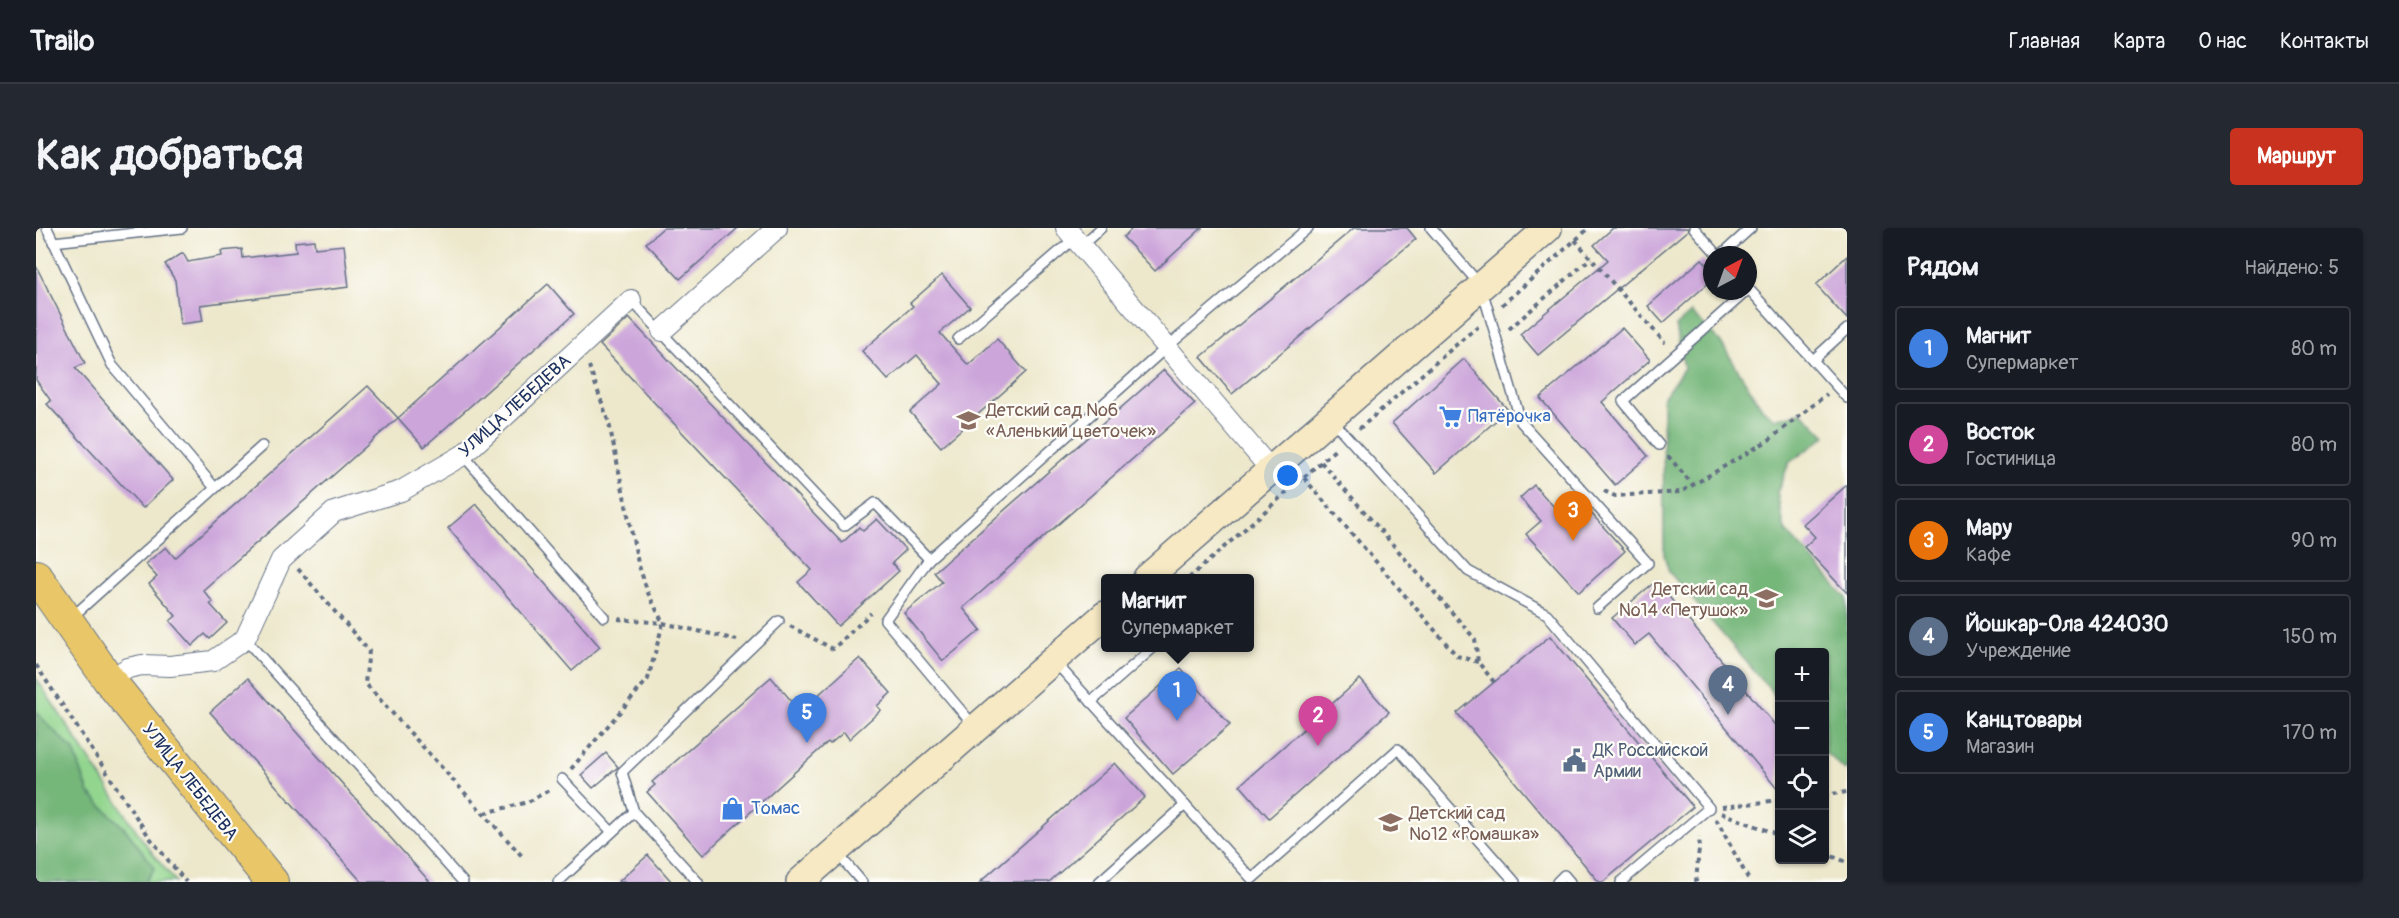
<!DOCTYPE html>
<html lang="ru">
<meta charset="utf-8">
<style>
:root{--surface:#171b24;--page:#242831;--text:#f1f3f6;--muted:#9ea1a6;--line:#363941;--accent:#c8321e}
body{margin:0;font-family:Pangolin,sans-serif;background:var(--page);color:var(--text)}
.controls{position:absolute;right:18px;bottom:18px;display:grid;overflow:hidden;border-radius:6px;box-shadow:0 2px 4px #0004}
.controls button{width:54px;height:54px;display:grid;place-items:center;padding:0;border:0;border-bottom:2px solid var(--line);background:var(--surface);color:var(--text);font:30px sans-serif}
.compass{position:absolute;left:1667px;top:18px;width:54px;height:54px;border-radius:50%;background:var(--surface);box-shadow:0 2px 4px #0004;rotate:41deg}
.you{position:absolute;left:1252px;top:248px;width:21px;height:21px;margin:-15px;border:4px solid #fff;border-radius:50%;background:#1a73e8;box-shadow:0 0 0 9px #1a73e833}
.badge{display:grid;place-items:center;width:39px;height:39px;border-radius:50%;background:var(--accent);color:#fff;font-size:20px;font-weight:700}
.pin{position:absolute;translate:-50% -50px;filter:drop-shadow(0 2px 3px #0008)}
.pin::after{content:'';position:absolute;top:32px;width:21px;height:18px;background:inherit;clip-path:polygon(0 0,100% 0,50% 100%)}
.popup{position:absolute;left:1065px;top:346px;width:153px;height:78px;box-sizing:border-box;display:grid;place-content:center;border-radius:6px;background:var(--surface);filter:drop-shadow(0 2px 4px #0005);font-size:20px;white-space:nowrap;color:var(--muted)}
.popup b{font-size:22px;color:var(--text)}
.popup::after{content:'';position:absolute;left:50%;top:100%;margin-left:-12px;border:12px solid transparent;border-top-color:var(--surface)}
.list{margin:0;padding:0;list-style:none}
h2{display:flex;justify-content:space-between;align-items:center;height:78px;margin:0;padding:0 24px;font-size:26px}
h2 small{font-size:20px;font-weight:400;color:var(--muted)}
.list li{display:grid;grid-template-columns:39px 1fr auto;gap:18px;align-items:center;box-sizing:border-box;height:84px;margin:0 12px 12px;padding:0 12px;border:2px solid var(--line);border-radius:6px}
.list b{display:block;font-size:22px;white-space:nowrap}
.list p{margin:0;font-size:20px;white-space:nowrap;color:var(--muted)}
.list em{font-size:20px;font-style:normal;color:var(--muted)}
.icon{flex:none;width:33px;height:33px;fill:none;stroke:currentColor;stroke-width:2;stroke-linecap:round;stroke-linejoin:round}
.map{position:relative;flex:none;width:1811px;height:654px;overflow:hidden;border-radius:6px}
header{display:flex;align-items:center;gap:36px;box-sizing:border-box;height:84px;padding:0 30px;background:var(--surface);border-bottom:2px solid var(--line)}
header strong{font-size:28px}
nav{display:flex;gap:33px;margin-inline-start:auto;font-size:21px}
.intro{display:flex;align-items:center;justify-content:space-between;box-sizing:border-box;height:144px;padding:0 36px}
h1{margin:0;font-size:42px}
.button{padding:15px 27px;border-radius:6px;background:var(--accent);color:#fff;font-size:21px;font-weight:700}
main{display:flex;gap:36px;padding:0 36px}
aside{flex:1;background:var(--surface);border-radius:6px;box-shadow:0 2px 4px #0004}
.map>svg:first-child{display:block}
.green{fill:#92d58e;stroke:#568276;stroke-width:1.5}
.forest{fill:#75b679;stroke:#48726c;stroke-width:1.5}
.building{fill:#cca5da}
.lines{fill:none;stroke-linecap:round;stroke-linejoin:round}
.lane-casing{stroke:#647084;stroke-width:12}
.street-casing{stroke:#647084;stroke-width:22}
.secondary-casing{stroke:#647084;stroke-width:30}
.primary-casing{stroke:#647084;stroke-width:34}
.path{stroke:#647084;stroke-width:4;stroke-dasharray:4.5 4.5;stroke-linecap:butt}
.lane{stroke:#fff;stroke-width:9}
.street{stroke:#fff;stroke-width:20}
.secondary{stroke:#f6e9c3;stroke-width:27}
.primary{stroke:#e9c769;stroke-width:32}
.labels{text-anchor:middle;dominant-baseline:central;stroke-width:4.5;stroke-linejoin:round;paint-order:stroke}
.street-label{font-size:18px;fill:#1b2f5e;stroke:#fdfcf7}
.education-label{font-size:18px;fill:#785e54;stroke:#fdfcf7;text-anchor:start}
.shop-label{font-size:18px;fill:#366cbe;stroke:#fdfcf7;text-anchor:start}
.service-label{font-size:18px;fill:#4e5e75;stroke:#fdfcf7;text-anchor:start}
</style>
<header>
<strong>Trailo</strong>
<nav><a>Главная</a><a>Карта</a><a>О нас</a><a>Контакты</a></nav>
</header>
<div class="intro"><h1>Как добраться</h1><a class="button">Маршрут</a></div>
<main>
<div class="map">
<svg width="1811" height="654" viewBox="0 0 1811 654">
<rect width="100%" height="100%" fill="#fdfcf7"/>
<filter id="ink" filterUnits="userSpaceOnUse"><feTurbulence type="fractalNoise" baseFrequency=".0167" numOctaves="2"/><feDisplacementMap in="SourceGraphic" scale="12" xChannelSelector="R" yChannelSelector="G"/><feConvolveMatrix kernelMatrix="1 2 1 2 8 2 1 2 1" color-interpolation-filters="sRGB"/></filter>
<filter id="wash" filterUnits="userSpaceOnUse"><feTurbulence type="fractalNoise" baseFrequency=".008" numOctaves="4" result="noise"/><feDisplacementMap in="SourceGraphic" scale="24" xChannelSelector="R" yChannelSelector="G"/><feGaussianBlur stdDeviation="1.35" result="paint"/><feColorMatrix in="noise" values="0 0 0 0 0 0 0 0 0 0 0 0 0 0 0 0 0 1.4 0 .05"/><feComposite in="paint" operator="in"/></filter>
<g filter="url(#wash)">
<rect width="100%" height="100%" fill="#ede8cc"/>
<!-- green -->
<path class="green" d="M0 450 108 614 140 654H0Z"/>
<!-- forest -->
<g class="forest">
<path d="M1655 85 1684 113 1726 180 1738 191 1766 184 1790 208 1753 235 1741 265 1749 302 1811 370V511L1809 513H1811V540L1809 542 1789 524 1788 424H1744L1743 472 1633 344 1628 327 1627 170 1648 140 1640 98Z"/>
<path d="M0 484 38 523 53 565 90 602 119 640 109 654H0Z"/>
</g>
<g id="blocks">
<!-- building -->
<g class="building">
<path d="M627 0H702L644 51 610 15Z"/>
<path d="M1097 0H1166L1119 43 1087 9Z"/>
<path d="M1318 0H1371L1380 11 1196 166 1165 129Z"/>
<path d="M1577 0H1651L1652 2 1502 127 1484 106 1572 32 1558 17Z"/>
<path d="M278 12 279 20 308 17 313 59 164 77 167 93 144 96 139 52 129 36 147 25 152 34 186 28 185 23 206 21 207 30 260 24 259 14Z"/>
<path d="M1811 28V91L1780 57Z"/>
<path d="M1666 31 1676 42V52L1627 95 1612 78Z"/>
<path d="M0 38 49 135 39 140 137 252 107 280 11 176 15 173 0 152Z"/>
<path d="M906 47 934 79 904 105 932 137 961 111 990 144 905 219 874 184 906 156 881 127 852 152 826 123 877 78 874 75Z"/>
<path d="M512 56 538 86 388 219 362 190Z"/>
<path d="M593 90 806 315 823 299 827 303 841 291 870 322 856 335 863 343 802 398 762 354 776 342 564 117Z"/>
<path d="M1586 100 1614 132 1566 174 1612 228 1579 257 1504 170Z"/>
<path d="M1428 131 1472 182 1400 245 1356 195Z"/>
<path d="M1128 142 1159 176 927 380 945 402 907 433 868 385 906 354 898 344Z"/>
<path d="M332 158 362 190 167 362 177 374 174 376 191 395 174 411 169 406 156 418 134 393 140 388 113 356 121 349 109 336 130 319 139 330Z"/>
<path d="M1498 257 1519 280 1536 264 1589 323 1543 364 1490 306 1505 293 1484 270Z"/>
<path d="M1811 257V365L1768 319 1779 309 1767 296Z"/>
<path d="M440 276 564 419 536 443 412 300Z"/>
<path d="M1620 353 1743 502V563L1613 406 1599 417 1576 390Z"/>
<path d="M1514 408 1657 579 1567 654H1563L1421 485Z"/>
<path d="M824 430 855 465 841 478 845 482 813 511 808 504 794 516 792 514 667 627 611 564 619 557 616 554 735 449 764 483Z"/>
<path d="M1145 440 1194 497 1137 546 1088 490Z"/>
<path d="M212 450 394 654H326L174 484Z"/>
<path d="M1324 451 1353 484 1233 590 1204 557Z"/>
<path d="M570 525 582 539 557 560 545 547Z"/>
<path d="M1079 535 1109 569 1013 654H944Z"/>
<path d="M612 627 636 654H582Z"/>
</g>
</g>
</g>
<g filter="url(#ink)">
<use href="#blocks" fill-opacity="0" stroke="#647084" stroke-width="1.5"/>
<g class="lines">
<defs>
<g id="lane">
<path d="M11 0 76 137 179 260"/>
<path d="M1395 0 1445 58 1485 194 1612 335 1561 380"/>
<path d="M1658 0 1682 27"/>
<path d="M17 14 146 0"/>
<path d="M1045 18 1065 0"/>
<path d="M1685 27 1715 0"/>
<path d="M1712 60 1811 170"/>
<path d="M595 72 808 298 839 275 893 331 849 392 938 498"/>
<path d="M922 111 1039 10"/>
<path d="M1777 132 1811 101"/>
<path d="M1296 192 1432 343 1511 386 1673 580 1585 654"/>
<path d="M1623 217 1587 173 1711 63"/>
<path d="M427 227 568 389"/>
<path d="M893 331 1131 119 1272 0"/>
<path d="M36 389 226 218"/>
<path d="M209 411 427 654"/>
<path d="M1019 434 1216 651 1362 521 1479 654"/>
<path d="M1055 474 1117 420"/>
<path d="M526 551 576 604"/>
<path d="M801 625 826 654"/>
<path d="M522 654 598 584"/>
<path d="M662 654 598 584 586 544 743 393"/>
<path d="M1063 654 1149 577"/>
<path d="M1521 654 1528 647 1534 654"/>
</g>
<g id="street">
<path d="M1030 0 1235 242"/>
<path d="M626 103 741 0"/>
<path d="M73 452 92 440 106 437 134 438 177 433 209 411 245 332 298 284 365 263 427 227 595 72"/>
</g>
<g id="secondary">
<path d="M1111 350 1512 0"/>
<path d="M764 654 1069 387"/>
</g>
<path id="primary" d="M0 348 73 452 236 654"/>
</defs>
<!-- lane casing -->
<use href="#lane" class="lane-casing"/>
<!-- street casing -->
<use href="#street" class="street-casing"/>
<!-- secondary casing -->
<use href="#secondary" class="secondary-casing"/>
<!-- primary casing -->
<use href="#primary" class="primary-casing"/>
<!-- path -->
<g class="path">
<path d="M1539 12 1629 115"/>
<path d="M1466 77 1553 0"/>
<path d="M1473 101 1555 30"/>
<path d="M1323 201 1442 98"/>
<path d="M1632 228 1657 257"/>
<path d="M1285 234 1439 411 1442 434 1458 454"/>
<path d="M1268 250 1421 428 1442 434"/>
<path d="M1568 263 1579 268 1645 264 1733 212 1791 166"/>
<path d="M262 341 333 423 329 455 486 628"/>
<path d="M1153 350 1301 220"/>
<path d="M582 391 627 395 701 412"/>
<path d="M754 398 797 421 835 385"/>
<path d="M0 437 114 610 150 654"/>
<path d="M535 541 612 451 627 395 612 365 602 335 573 195 553 138"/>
<path d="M1788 567 1811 564"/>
<path d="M1686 579 1744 572"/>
<path d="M449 585 492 574 515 561"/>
<path d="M1685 585 1744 607"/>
<path d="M1680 591 1714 654"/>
<path d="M1788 625 1811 634"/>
<path d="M1660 654 1664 609"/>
</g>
<!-- lane -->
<use href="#lane" class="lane"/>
<!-- street -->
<use href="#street" class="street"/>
<!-- secondary -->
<use href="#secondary" class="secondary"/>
<!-- primary -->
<use href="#primary" class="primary"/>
</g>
</g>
<!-- icons -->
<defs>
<symbol id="supermarket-bare" viewBox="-9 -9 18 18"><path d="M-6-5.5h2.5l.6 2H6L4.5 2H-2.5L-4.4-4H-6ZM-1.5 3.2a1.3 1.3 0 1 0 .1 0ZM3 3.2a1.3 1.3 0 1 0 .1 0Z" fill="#3f7fe0" stroke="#fdfcf7" stroke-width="2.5" paint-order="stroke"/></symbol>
<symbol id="school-bare" viewBox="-9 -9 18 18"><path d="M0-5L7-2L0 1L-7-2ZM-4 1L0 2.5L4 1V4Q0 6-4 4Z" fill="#8d6e63" stroke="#fdfcf7" stroke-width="2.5" paint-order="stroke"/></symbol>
<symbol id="civic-bare" viewBox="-9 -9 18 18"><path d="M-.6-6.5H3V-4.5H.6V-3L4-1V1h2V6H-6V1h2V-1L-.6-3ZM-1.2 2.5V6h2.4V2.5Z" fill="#5c6f8a" stroke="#fdfcf7" stroke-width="2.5" paint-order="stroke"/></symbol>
<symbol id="shop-bare" viewBox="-9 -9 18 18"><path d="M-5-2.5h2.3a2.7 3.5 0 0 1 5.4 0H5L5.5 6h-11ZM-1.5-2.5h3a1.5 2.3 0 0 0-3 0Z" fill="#3f7fe0" stroke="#fdfcf7" stroke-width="2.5" paint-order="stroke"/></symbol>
</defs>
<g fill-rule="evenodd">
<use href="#supermarket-bare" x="1398" y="172" width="33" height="33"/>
<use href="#school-bare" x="916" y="176" width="33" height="33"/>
<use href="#school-bare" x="1714" y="354" width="33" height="33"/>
<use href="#civic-bare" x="1522" y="516" width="33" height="33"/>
<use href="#shop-bare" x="680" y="564" width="33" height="33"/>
<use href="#school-bare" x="1338" y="578" width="33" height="33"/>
</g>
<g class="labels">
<!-- street labels -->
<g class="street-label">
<text transform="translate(479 178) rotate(-42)">УЛИЦА ЛЕБЕДЕВА</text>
<text transform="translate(154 554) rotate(52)">УЛИЦА ЛЕБЕДЕВА</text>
</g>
<!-- education labels -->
<g class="education-label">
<text x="950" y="182">Детский сад №6<tspan x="950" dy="21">«Аленький цветочек»</tspan></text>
<text x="1712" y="361" text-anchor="end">Детский сад<tspan x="1712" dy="21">№14 «Петушок»</tspan></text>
<text x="1373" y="585">Детский сад<tspan x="1373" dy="21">№12 «Ромашка»</tspan></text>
</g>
<!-- shop labels -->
<g class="shop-label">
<text x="1432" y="188">Пятёрочка</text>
<text x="715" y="580">Томас</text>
</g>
<!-- service labels -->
<g class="service-label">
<text x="1557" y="522">ДК Российской<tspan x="1557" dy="21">Армии</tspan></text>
</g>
</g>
</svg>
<div class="controls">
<button>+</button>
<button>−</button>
<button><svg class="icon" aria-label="locate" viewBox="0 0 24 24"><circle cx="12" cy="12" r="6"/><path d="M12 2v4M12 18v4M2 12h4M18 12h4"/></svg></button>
<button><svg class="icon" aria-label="layers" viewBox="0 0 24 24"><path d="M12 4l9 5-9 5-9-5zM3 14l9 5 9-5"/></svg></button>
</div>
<svg class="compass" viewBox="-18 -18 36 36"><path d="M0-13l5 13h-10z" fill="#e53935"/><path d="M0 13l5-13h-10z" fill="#9ea1a6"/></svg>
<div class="you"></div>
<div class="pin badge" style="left:1141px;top:493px;background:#3f7fe0">1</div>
<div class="popup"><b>Магнит</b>Супермаркет</div>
<div class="pin badge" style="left:1282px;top:518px;background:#d1479c">2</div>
<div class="pin badge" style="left:1537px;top:313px;background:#e8710a">3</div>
<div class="pin badge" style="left:1692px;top:487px;background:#5c6f8a">4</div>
<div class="pin badge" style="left:771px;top:515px;background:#3f7fe0">5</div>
</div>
<aside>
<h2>Рядом<small>Найдено: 5</small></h2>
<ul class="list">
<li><span class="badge" style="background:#3f7fe0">1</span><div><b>Магнит</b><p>Супермаркет</p></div><em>80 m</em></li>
<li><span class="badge" style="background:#d1479c">2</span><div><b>Восток</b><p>Гостиница</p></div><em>80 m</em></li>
<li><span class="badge" style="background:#e8710a">3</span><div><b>Мару</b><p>Кафе</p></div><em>90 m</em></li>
<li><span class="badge" style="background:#5c6f8a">4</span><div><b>Йошкар-Ола 424030</b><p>Учреждение</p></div><em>150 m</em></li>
<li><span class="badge" style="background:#3f7fe0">5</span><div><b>Канцтовары</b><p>Магазин</p></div><em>170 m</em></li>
</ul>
</aside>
</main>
